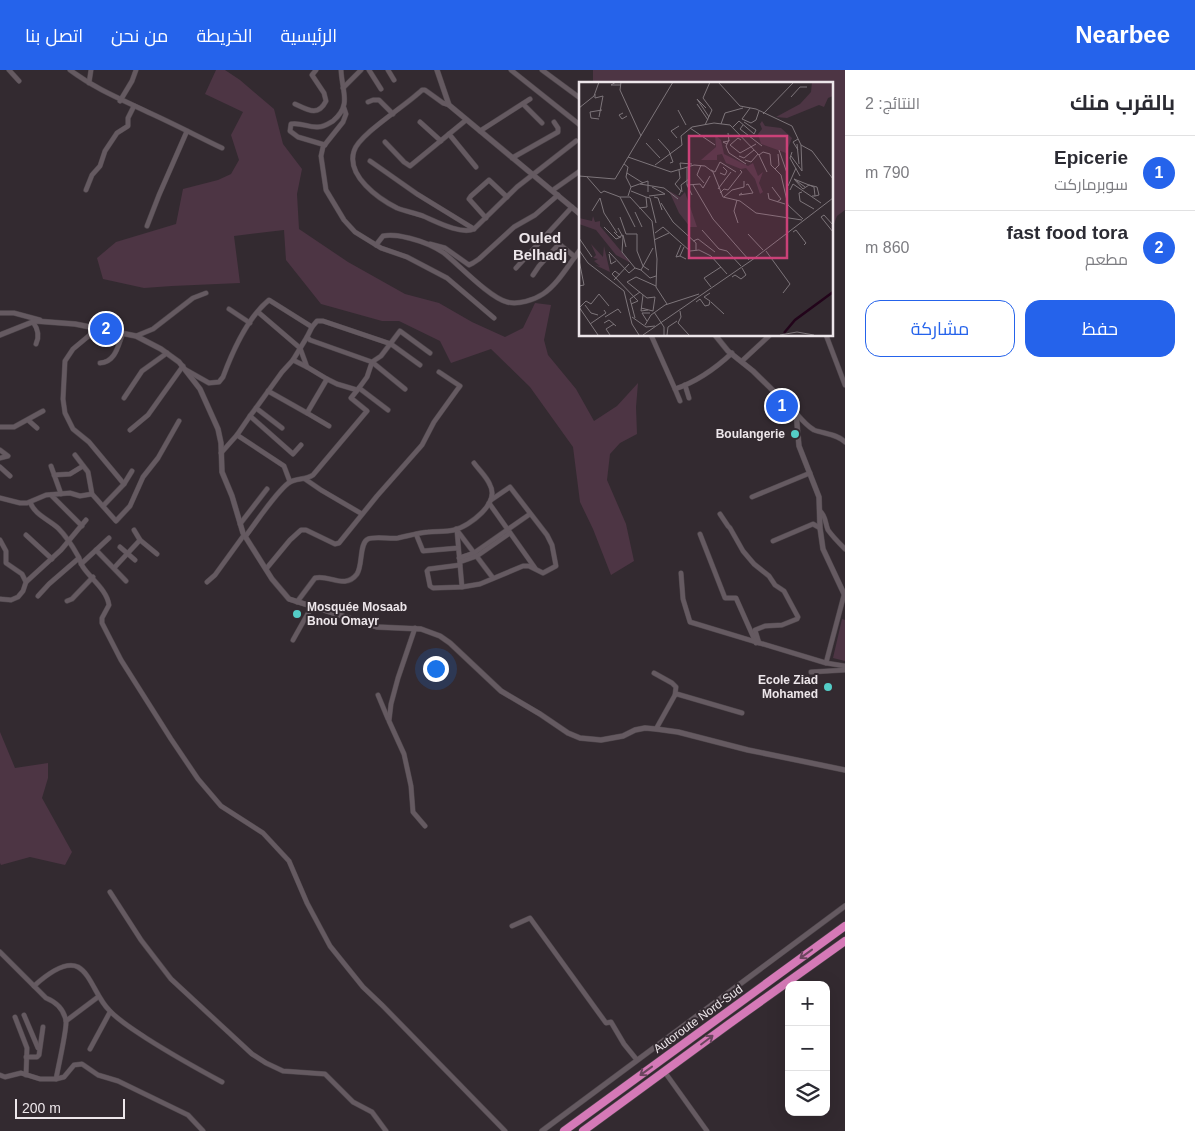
<!DOCTYPE html>
<html lang="ar">
<meta charset="utf-8">
<style>
:root{--surface:#fff;--page:#f2f2f3;--text:#2b2b33;--muted:#7c7c81;--line:#e1e1e2;--accent:#2563eb}
body{margin:0;font-family:Arial,Cairo,sans-serif;background:var(--page);color:var(--text);direction:rtl}
.controls{position:absolute;right:15px;bottom:15px;display:grid;overflow:hidden;border-radius:10px;box-shadow:0 5px 20px #0002}
.controls button{width:45px;height:45px;display:grid;place-items:center;padding:0;border:0;border-bottom:1px solid var(--line);background:var(--surface);color:var(--text);font:25px sans-serif}
.scale{position:absolute;left:15px;bottom:12px;width:110px;box-sizing:border-box;padding-left:5px;border:2px solid #ede6ea;border-top:0;font-size:14px;line-height:18px;white-space:nowrap;color:#ede6ea;-webkit-text-stroke:4px #332a30;paint-order:stroke}
.you{position:absolute;left:435px;top:598px;width:18px;height:18px;margin:-12px;border:4px solid #fff;border-radius:50%;background:#1a73e8;box-shadow:0 0 0 8px #1a73e833}
.badge{display:grid;place-items:center;width:32px;height:32px;border-radius:50%;background:var(--accent);color:#fff;font-size:16px;font-weight:700}
.pin{position:absolute;translate:-50% -50%;border:2px solid #fff;box-shadow:0 1px 5px #0006}
.list{margin:0;padding:0;list-style:none}
h2{display:flex;justify-content:space-between;align-items:center;height:65px;margin:0;padding:0 20px;font-size:21px}
h2 small{font-size:16px;font-weight:400;color:var(--muted)}
.list li{display:grid;grid-template-columns:32px 1fr auto;gap:15px;align-items:center;box-sizing:border-box;height:75px;padding:0 20px;border-top:1px solid var(--line)}
.list b{display:block;font-size:19px;white-space:nowrap}
.list p{margin:0;font-size:16px;white-space:nowrap;color:var(--muted)}
.list em{font-size:16px;font-style:normal;color:var(--muted)}
.actions{display:flex;gap:10px;padding:15px 20px}
.actions a{flex:1;padding:11px 0;border:1px solid var(--accent);border-radius:15px;text-align:center;font-size:18px;color:var(--accent)}
.actions .main{background:var(--accent);color:#fff}
.icon{flex:none;width:28px;height:28px;fill:none;stroke:currentColor;stroke-width:2;stroke-linecap:round;stroke-linejoin:round}
.map{position:relative;flex:none;width:845px;height:1061px;overflow:hidden;direction:ltr}
header{display:flex;align-items:center;gap:30px;box-sizing:border-box;height:70px;padding:0 25px;background:var(--accent);color:#fff}
header strong{font-size:24px}
nav{display:flex;gap:28px;margin-inline-start:auto;font-size:18px}
main{display:flex}
aside{flex:1;background:var(--surface)}
.map>svg:first-child{display:block}
.green{fill:#4d3544}
.lines{fill:none;stroke-linecap:round;stroke-linejoin:round}
.minor-casing{stroke:#4d454a;stroke-width:5.5}
.tertiary-casing{stroke:#4d454a;stroke-width:6}
.motorway-casing{stroke:#4d454a;stroke-width:9}
.minor{stroke:#655a61;stroke-width:4.5}
.tertiary{stroke:#655a61;stroke-width:5}
.motorway{stroke:#d579b7;stroke-width:8}
.oneway{stroke:#6c465f}
.poi-dot{fill:#54cdc7;stroke:#332a30;stroke-width:2}
.labels{text-anchor:middle;dominant-baseline:central;stroke-width:4;stroke-linejoin:round;paint-order:stroke}
.poi-label{font-size:12px;font-weight:bold;fill:#ede6ea;stroke:#332a30;text-anchor:end}
.street-label{font-size:12px;fill:#ede6ea;stroke:#332a30}
.quarter-label{font-size:15px;font-weight:bold;fill:#ede6ea;stroke:#332a30}
.inset-river{fill:none;stroke:#22041a;stroke-width:2.5}
.inset-road{fill:none;stroke:#7d757a;stroke-width:1}
.view{fill:#cb4178;fill-opacity:0.15;stroke:#cb4178;stroke-width:2.5}
.inset-edge{fill:none;stroke:#ede6ea;stroke-width:2.5}
</style>
<header>
<strong>Nearbee</strong>
<nav><a>الرئيسية</a><a>الخريطة</a><a>من نحن</a><a>اتصل بنا</a></nav>
</header>
<main>
<aside>
<h2>بالقرب منك<small>النتائج: 2</small></h2>
<ul class="list">
<li><span class="badge">1</span><div><b>Epicerie</b><p>سوبرماركت</p></div><em>790 m</em></li>
<li><span class="badge">2</span><div><b>fast food tora</b><p>مطعم</p></div><em>860 m</em></li>
</ul>
<div class="actions"><a class="main">حفظ</a><a>مشاركة</a></div>
</aside>
<div class="map">
<svg width="845" height="1061" viewBox="0 0 845 1061">
<rect width="100%" height="100%" fill="#332a30"/>
<!-- green -->
<g class="green">
<path d="M216 0H225L240 10 274 39 283 74 302 99 297 124 299 159 348 192 405 224 439 233 472 252 505 267 523 258 535 233 551 235 544 270 548 285 576 319 594 351 617 336 638 313 636 337 637 364 620 373 610 384 607 410 626 454 634 491 611 505 593 459 580 432 573 377 530 317 491 279 451 293 440 271 399 251H382L321 234 286 190 284 160 234 166 240 213 172 216 144 218 103 209 97 188 116 172 176 154 183 119 218 110 231 104 239 90 231 65 243 42 205 24Z"/>
<path d="M593 0H845V140L837 146 834 154H831V14H593Z"/>
<path d="M842 549 845 550V591L833 588Z"/>
<path d="M0 662 15 698 48 693V708L42 728 72 782 65 795 30 787 1 795 0 793Z"/>
</g>
<g class="lines">
<defs>
<g id="minor">
<path d="M9 0 19 11"/>
<path d="M70 0C97 20 123 30 152 44 176 55 199 67 222 78"/>
<path d="M369 0 381 19"/>
<path d="M388 0 394 10"/>
<path d="M511 0 580 55"/>
<path d="M542 0 580 28"/>
<path d="M89 13 91 0"/>
<path d="M343 18 361 0"/>
<path d="M120 31 132 11 136 0"/>
<path d="M368 32 373 30H379L393 44"/>
<path d="M295 34C308 40 318 47 326 31L324 23 312 5 316 0"/>
<path d="M523 34 542 53"/>
<path d="M449 35 443 33 425 20H422C407 35 359 64 354 81 346 106 379 129 397 138 405 141 414 143 423 146 435 151 461 165 474 159L517 117 576 71"/>
<path d="M344 38 346 44 343 52 323 77 321 86 326 120 344 150 355 162 381 178 407 187 447 208 494 248"/>
<path d="M420 52 441 71"/>
<path d="M480 61 530 29"/>
<path d="M449 64 476 97"/>
<path d="M385 72 404 92 410 96 466 50"/>
<path d="M325 75 298 67 290 61 291 54C301 52 309 58 318 57 324 57 328 54 333 51 352 35 342 22 341 0"/>
<path d="M512 88 558 62V58L554 52"/>
<path d="M370 91 417 124 474 159"/>
<path d="M86 120 92 105 100 96 105 81 117 63 128 56V48L134 36"/>
<path d="M553 120 580 101"/>
<path d="M486 148 469 129 471 126 489 110 507 127"/>
<path d="M147 156 159 125 187 61"/>
<path d="M430 174 445 178 469 195 473 193 479 189 514 157 535 145 558 125"/>
<path d="M376 175 383 166C392 164 400 166 409 168 421 171 434 176 444 183 459 195 490 228 507 232 518 235 534 230 543 224 558 214 569 194 580 180"/>
<path d="M516 198 572 137"/>
<path d="M533 205 539 196 559 174 575 187"/>
<path d="M229 239 250 253"/>
<path d="M258 242 300 278 307 297 327 309 307 343 268 321"/>
<path d="M0 243H14L40 250"/>
<path d="M33 252C38 259 40 266 36 274"/>
<path d="M312 257 317 251H323L391 274 420 295"/>
<path d="M97 259 73 279 65 291 63 329 65 343 73 359 89 372 124 414"/>
<path d="M651 265 675 319"/>
<path d="M826 265 845 315"/>
<path d="M136 266 153 259 193 228 206 223"/>
<path d="M742 291 770 265"/>
<path d="M100 293C116 292 118 275 123 263"/>
<path d="M307 297 293 290 307 267"/>
<path d="M186 300 209 313 219 312 223 307C233 280 247 248 269 230L312 257 307 267 310 270 372 292 405 319"/>
<path d="M327 309 337 314 357 320"/>
<path d="M685 315 689 328"/>
<path d="M124 328 142 301 167 283"/>
<path d="M680 331 675 319C696 312 716 298 732 283"/>
<path d="M256 338 282 302 293 290"/>
<path d="M388 340 359 318 367 307 372 292 381 286 400 261 430 283"/>
<path d="M307 343 329 356"/>
<path d="M796 343C801 349 807 356 814 360 825 364 837 364 845 372"/>
<path d="M250 346 256 338 282 358"/>
<path d="M28 350 37 358"/>
<path d="M0 357H14L43 341"/>
<path d="M130 360 148 345 183 296"/>
<path d="M237 365 284 396 290 412"/>
<path d="M0 380 8 386 0 388"/>
<path d="M221 383 237 365 250 346 293 384 301 375"/>
<path d="M75 385 88 402 92 424 116 451 130 436 143 407 158 388 179 351"/>
<path d="M51 396 61 424"/>
<path d="M0 397 10 406"/>
<path d="M54 405 70 404 83 396"/>
<path d="M305 409 321 420 362 444"/>
<path d="M51 425 82 456"/>
<path d="M752 427 810 403"/>
<path d="M0 428 20 433H27L46 425 70 423 80 426 92 424"/>
<path d="M30 432C35 445 48 449 58 458 66 466 73 477 78 486 80 490 81 494 83 497 91 509 107 520 109 535L102 548V553L121 590 171 669 198 709 221 736 263 763 289 791 307 833 330 876 363 917 383 936 505 1061"/>
<path d="M489 433 535 498"/>
<path d="M103 436 124 414 132 401"/>
<path d="M820 441C826 446 825 453 828 460 833 467 839 473 845 479"/>
<path d="M720 444 728 456 730 458 743 481 754 494 769 506 775 515 784 521 798 547 797 549 782 555 765 556 755 560 759 573"/>
<path d="M240 454 267 419"/>
<path d="M456 459 493 508"/>
<path d="M134 460 140 470 157 484"/>
<path d="M457 461 462 517"/>
<path d="M416 464 423 481 458 478"/>
<path d="M700 464 725 528H736L756 573"/>
<path d="M26 465 52 489"/>
<path d="M245 467C255 454 278 419 290 412 297 408 306 410 313 405L367 341 351 328 359 318"/>
<path d="M0 470 6 481V493L22 504 26 512"/>
<path d="M773 471 813 454 820 458"/>
<path d="M120 477 135 490"/>
<path d="M96 480 126 511"/>
<path d="M459 488 474 483 530 444"/>
<path d="M460 492 477 486 510 463"/>
<path d="M81 494 109 468"/>
<path d="M460 495 429 499 427 501 430 516 433 518 462 517 480 514 523 496H529L543 503 556 496 552 475 547 465 510 417 491 430"/>
<path d="M114 498 140 470"/>
<path d="M266 499 290 470 301 460H306L335 474 339 473 377 426 422 375 434 352 457 320 460 316 439 302"/>
<path d="M681 503 683 529 690 552 826 593"/>
<path d="M207 512 215 505 244 465"/>
<path d="M844 525 826 593 845 596"/>
<path d="M38 526 49 514 79 488"/>
<path d="M0 529 11 530 18 527 23 521 26 512 61 480 86 450"/>
<path d="M67 531 72 529 93 507"/>
<path d="M297 532 315 508C329 504 345 520 357 504 363 495 359 473 368 469 374 466 390 469 398 468 408 466 417 463 428 462 436 461 446 462 454 460 470 456 500 433 490 415 487 407 479 400 474 393"/>
<path d="M415 558 398 608 391 634 389 651 404 684 411 716 413 742 425 756"/>
<path d="M293 570 311 538"/>
<path d="M811 602 845 600"/>
<path d="M654 603 672 613 676 617 675 625"/>
<path d="M378 625 388 649"/>
<path d="M656 659 675 625 677 624 742 643"/>
<path d="M110 822 141 870 171 909 252 984 266 993 283 1001 325 1004 353 1032 372 1042 386 1061"/>
<path d="M512 856 530 848 606 953 611 952 624 974 637 990"/>
<path d="M0 882 46 928C56 932 64 940 66 951 67 959 58 998 56 1009"/>
<path d="M34 916C44 907 64 890 78 897 91 904 97 929 109 940 119 951 134 960 146 968 171 984 196 998 222 1012"/>
<path d="M24 945 38 978"/>
<path d="M15 947 27 978 26 1005"/>
<path d="M66 951 98 927"/>
<path d="M90 979 110 942"/>
<path d="M26 987H37L39 985 43 957"/>
<path d="M664 1001 707 1061"/>
<path d="M0 1005 5 1007 21 1003 40 1009H56L64 1007 74 995 82 994 98 1005 118 1011 188 1045 203 1061"/>
</g>
<g id="tertiary">
<path d="M437 0 449 35 580 144"/>
<path d="M0 265 35 251 75 254 136 266 161 279 179 292 200 319 218 359 221 373 222 402 232 426 243 463 272 509 289 529 377 557 421 559 440 566 450 573 501 621 540 644 568 663 580 668 601 670 623 666 635 660 645 658 656 659 678 662 748 680 845 700"/>
<path d="M715 265 728 281 753 301 796 343 799 376 819 427 820 458 823 479 845 526"/>
<path d="M542 1061 845 836"/>
</g>
<g id="motorway">
<path d="M564 1061 845 856"/>
<path d="M583 1061 729 954 845 871"/>
</g>
</defs>
<!-- minor casing -->
<use href="#minor" class="minor-casing"/>
<!-- tertiary casing -->
<use href="#tertiary" class="tertiary-casing"/>
<!-- motorway casing -->
<use href="#motorway" class="motorway-casing"/>
<!-- minor -->
<use href="#minor" class="minor"/>
<!-- tertiary -->
<use href="#tertiary" class="tertiary"/>
<!-- motorway -->
<use href="#motorway" class="motorway"/>
</g>
<!-- one-way arrows -->
<defs><path id="oneway-shaft" d="M-6 0H5M1.5-3L5.5 0L1.5 3" fill="none" stroke-width="1.6" stroke-linecap="round" stroke-linejoin="round" transform="scale(1.25)"/></defs>
<g class="oneway">
<use href="#oneway-shaft" transform="translate(806 884) rotate(144)"/>
<use href="#oneway-shaft" transform="translate(707 970) rotate(-37)"/>
<use href="#oneway-shaft" transform="translate(646 1001) rotate(144)"/>
</g>
<!-- markers -->
<g class="poi-dot">
<circle cx="795" cy="364" r="5"/>
<circle cx="297" cy="544" r="5"/>
<circle cx="828" cy="617" r="5"/>
</g>
<g class="labels">
<!-- poi labels -->
<g class="poi-label">
<text x="785" y="364">Boulangerie</text>
<text x="307" y="537" text-anchor="start">Mosquée Mosaab<tspan x="307" dy="14">Bnou Omayr</tspan></text>
<text x="818" y="610">Ecole Ziad<tspan x="818" dy="14">Mohamed</tspan></text>
</g>
<!-- street labels -->
<g class="street-label">
<text transform="translate(698 949) rotate(-36)">Autoroute Nord-Sud</text>
</g>
<!-- quarter labels -->
<g class="quarter-label">
<text x="540" y="167">Ouled<tspan x="540" dy="17">Belhadj</tspan></text>
</g>
</g>
<!-- overview -->
<g transform="translate(579 12)">
<rect width="254" height="254" fill="#332a30"/>
<path d="M233 0 254 1V14L249 16 245 25 240 23 208 36 197 35 221 22 232 10ZM183 39 186 44 202 46 213 56 207 71 182 62 179 52 183 47 181 42ZM136 53 142 58 145 72 169 84 174 81 179 94 184 90 180 101 184 110 181 112 176 97 167 86 162 87 147 81 143 72 138 73V78H122L137 65ZM90 109 101 115 106 110 118 145H111L100 131ZM14 134 16 140 21 139V144L52 181 37 173 17 148 0 142V136L13 139ZM12 162 24 175 25 164 31 190 16 183 21 184 15 179 19 177 14 176 17 173Z" fill="#4d3544"/>
<path class="inset-river" d="M205 251 216 238 254 210"/>
<path class="inset-road" d="M37 0 32 3H42M42 0 41 8 62 54M139 0 161 24 177 27 213 44 222 63 233 69 254 97M16 12V16L24 14 20 35M212 15 221 5H228M118 22 129 38M0 26 15 14 20 0M127 26 118 17 130 35M171 26 163 37 172 41 177 38 180 29M99 28 107 43M44 31 40 33 43 37 48 34M184 32 215 0M20 37 12 36 11 30 23 28M142 42 146 31 164 26M126 43 133 28 124 16 131 0M164 43 161 47 183 64M154 45 160 39 175 52 177 48 165 40M111 46 136 63M98 56 92 49 100 44M79 57 90 69 94 80 91 81M150 58 147 64 150 71 167 82M162 58 159 56 151 63 161 71 177 62M67 61 81 76M148 62 144 60 150 59 149 51M218 62 220 82M200 68 208 91M219 68 214 60 219 57M213 70 211 76 221 94M180 73 188 90M160 74 165 76 175 68M212 74 223 89 222 63M49 75 92 90 115 83 126 84 134 90 144 115 161 119 177 131 223 138M166 78 172 80 179 72M45 82 49 85 47 95 52 105 49 114M76 83 103 63 102 54 113 45 135 41 151 43 180 73 184 70 191 72 192 83 202 93 209 123 224 137M122 83 118 93 125 101M108 85V103L113 113M102 87 101 81 113 82M196 87 200 83 199 72M100 88 101 96 96 102 102 109 100 113M132 88 136 90 141 80 157 90M48 91 64 101M141 91 146 93 148 89 144 85M0 94 36 97 94 0M8 95 22 111 25 109 41 115H51L73 139 78 177 77 205 88 222M215 97 224 107 230 103 238 105 240 113 236 114M61 102 85 106 99 117M108 103 121 102 124 106 131 94M114 103 134 137 170 178M209 104 217 86M52 105 69 99V110M193 105 202 117 198 120M226 105 215 97 235 105 236 114H233M139 107 152 90M211 108 214 102 242 121M52 109 67 115 68 125 60 126M103 110 102 103 110 97M223 110 220 111 221 119 235 127M141 111 145 107 149 108 163 90 161 88M163 111 160 113 174 111 169 102 167 103M189 111 190 117 206 122M70 114 86 112 73 105M41 115 56 145M67 115 71 116 77 141M75 115 79 116 83 128M145 115 153 108 165 105V99M158 118 155 129 159 141M82 121 94 140 117 161V169M13 129 21 116 25 131 38 151M56 130 63 145M41 135 47 152H58V169L64 184 70 188M254 143 245 133 242 135 254 150M25 145 37 157 42 155M39 146 44 155 43 170 56 186M123 148 140 167 148 169 162 184M35 150 40 155 44 153 47 165M214 150 217 148 227 161 225 163M76 151 84 145 111 169 120 168 132 174 148 192M169 152 184 168M0 156 13 175M75 158 90 151M114 159 119 157 136 170M105 165 101 174 107 177M0 168 9 181 45 209 53 242 60 253M187 169 211 202 204 211M30 170 50 191 56 186 62 188 74 166M30 172 32 182 37 179M101 174 97 175 102 163M0 178 5 203 0 204M62 188 71 196 77 194M41 193 36 189 33 192 59 219 52 222M153 195 156 193 162 197 167 193 163 186M35 198 50 182M132 205 125 196 142 185M64 213 62 229 69 228M117 220 121 217 126 224 130 223 131 219 125 215 131 211M132 220 145 232M6 223 12 231 19 233M0 225 19 253M0 226 7 219 12 222 20 212 30 224M62 226 74 229 76 215 68 216 48 200 57 195 77 204M101 229 102 235 99 241 110 253M75 230 85 245V253M26 235 39 227 42 231M53 235 67 245 76 244M56 236 51 217 61 210M68 239 63 231H71M25 241 30 238 37 244M11 242 27 231 25 228M66 243 72 233 86 223 120 212M31 253 27 247 35 242M64 253 173 178 254 116M88 253 89 245 98 239M201 253 218 250 235 253"/>
<path class="view" d="M110 54H208V176H110Z"/>
<rect width="254" height="254" class="inset-edge"/>
</g>
</svg>
<div class="controls">
<button>+</button>
<button>−</button>
<button><svg class="icon" aria-label="layers" viewBox="0 0 24 24"><path d="M12 4l9 5-9 5-9-5zM3 14l9 5 9-5"/></svg></button>
</div>
<div class="scale">200 m</div>
<div class="you"></div>
<div class="pin badge" style="left:782px;top:336px">1</div>
<div class="pin badge" style="left:106px;top:259px">2</div>
</div>
</main>
